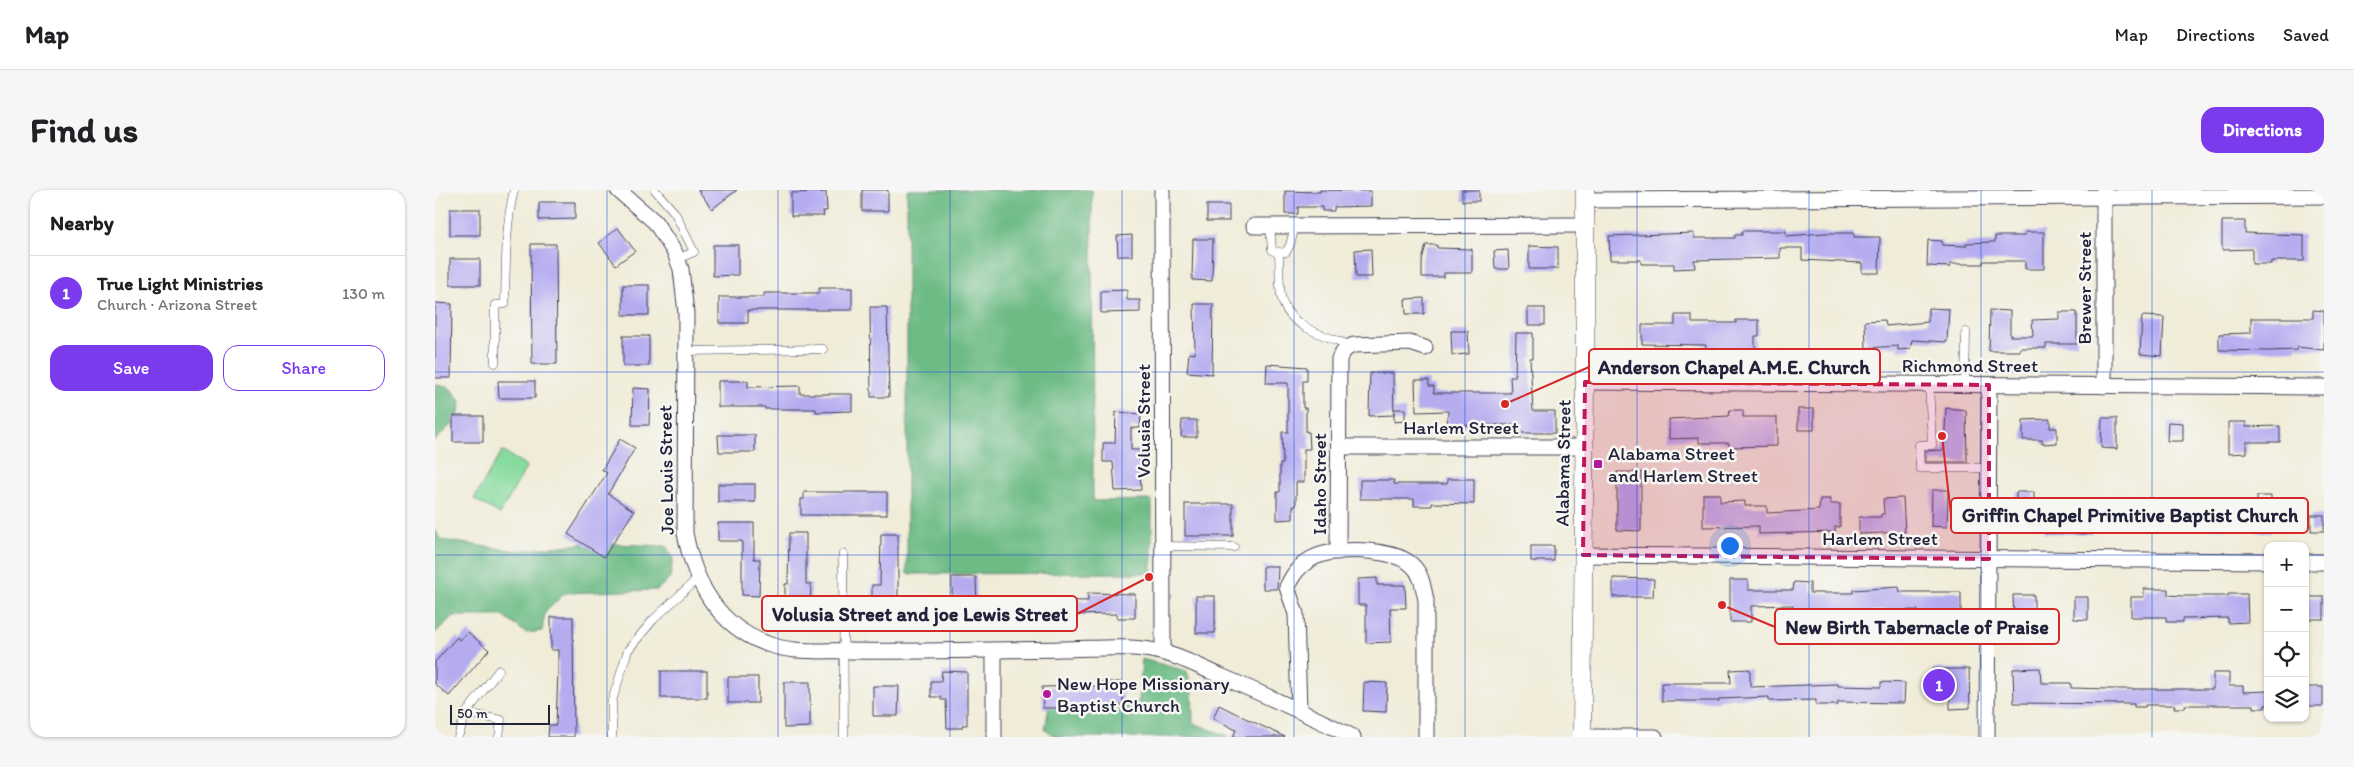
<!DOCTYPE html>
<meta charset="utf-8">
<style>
:root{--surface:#fff;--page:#f6f6f6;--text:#202124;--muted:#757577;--line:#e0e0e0;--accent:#7c3aed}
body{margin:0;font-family:Itim,sans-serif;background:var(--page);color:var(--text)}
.controls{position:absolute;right:15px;bottom:15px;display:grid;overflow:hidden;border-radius:10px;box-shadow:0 1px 4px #0004}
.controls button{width:45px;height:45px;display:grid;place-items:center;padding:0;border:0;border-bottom:1px solid var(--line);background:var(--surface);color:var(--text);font:25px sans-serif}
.scale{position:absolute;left:15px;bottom:12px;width:100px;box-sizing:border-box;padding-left:5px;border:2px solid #22223b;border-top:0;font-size:14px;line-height:18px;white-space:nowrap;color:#22223b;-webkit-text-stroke:4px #f6f6f2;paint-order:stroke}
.you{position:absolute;left:1294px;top:355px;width:18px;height:18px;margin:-12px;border:4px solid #fff;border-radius:50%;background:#1a73e8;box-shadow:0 0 0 8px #1a73e833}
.badge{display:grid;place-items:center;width:32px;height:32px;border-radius:50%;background:var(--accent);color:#fff;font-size:16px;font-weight:700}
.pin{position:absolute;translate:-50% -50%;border:2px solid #fff;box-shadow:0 1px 5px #0006}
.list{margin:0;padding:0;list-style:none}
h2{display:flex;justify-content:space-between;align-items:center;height:65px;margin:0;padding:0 20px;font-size:21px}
h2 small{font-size:16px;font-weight:400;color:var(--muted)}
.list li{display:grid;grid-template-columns:32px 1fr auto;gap:15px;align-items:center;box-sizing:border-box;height:75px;padding:0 20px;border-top:1px solid var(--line)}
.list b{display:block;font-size:19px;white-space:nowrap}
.list p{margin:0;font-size:16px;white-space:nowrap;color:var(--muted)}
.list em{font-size:16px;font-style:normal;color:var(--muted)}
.actions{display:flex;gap:10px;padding:15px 20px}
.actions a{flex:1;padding:11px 0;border:1px solid var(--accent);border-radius:15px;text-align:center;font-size:18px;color:var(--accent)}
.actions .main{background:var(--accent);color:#fff}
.icon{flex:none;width:28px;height:28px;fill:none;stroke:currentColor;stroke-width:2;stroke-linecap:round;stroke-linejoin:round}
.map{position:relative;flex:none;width:1889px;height:547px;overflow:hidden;border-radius:15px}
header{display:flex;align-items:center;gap:30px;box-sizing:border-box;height:70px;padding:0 25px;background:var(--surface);border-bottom:1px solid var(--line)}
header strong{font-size:24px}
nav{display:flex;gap:28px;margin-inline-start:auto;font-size:18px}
.intro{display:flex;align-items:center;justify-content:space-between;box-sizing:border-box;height:120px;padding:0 30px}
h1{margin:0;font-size:35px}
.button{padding:12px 22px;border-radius:15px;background:var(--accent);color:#fff;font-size:18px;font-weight:700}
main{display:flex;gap:30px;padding:0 30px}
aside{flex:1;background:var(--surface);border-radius:15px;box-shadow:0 1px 4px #0004}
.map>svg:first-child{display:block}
.green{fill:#87db9e;stroke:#547e6c}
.forest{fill:#6dbb85;stroke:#486e60}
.building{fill:#b5acf0}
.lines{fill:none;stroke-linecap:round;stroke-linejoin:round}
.service-casing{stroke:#414053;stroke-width:9}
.minor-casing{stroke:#414053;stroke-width:17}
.tertiary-casing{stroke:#414053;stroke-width:19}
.service{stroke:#fff;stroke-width:8}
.minor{stroke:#fff;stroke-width:15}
.tertiary{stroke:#fff;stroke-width:18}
.marked{fill:#c2185b;fill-opacity:0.2;stroke:#c2185b;stroke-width:4;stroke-dasharray:10 6;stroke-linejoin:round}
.grid{fill:none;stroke:#1d4ed8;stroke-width:1;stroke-opacity:0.55}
.poi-dot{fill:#b5179e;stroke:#f6f6f2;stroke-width:2}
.labels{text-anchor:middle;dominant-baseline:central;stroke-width:5;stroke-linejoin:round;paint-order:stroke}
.street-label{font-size:19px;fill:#22223b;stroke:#f6f6f2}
.poi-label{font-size:19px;fill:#22223b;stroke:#f6f6f2;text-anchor:start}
.leader{fill:none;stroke:#d62828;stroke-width:2}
.callout-dot{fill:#d62828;stroke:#f6f6f2;stroke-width:2}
.callout{fill:#f6f6f2;stroke:#d62828;stroke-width:2}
.callout-label{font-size:20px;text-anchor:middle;font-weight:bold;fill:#22223b}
</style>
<header>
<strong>Map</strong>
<nav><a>Map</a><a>Directions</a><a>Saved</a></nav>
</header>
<div class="intro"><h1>Find us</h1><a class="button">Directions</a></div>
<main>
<aside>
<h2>Nearby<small></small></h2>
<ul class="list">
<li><span class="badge">1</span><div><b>True Light Ministries</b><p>Church · Arizona Street</p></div><em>130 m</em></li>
</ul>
<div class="actions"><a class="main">Save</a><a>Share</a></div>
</aside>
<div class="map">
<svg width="1889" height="547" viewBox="0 0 1889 547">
<rect width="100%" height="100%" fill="#f6f6f2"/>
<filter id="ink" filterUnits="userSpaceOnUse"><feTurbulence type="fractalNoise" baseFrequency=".02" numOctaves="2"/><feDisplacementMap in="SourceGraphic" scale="10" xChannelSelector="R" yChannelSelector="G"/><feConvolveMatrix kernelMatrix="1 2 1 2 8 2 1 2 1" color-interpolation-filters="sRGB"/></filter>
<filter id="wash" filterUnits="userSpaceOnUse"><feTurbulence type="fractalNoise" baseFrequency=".0096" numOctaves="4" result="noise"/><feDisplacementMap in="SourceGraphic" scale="20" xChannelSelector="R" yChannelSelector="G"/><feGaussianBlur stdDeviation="1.12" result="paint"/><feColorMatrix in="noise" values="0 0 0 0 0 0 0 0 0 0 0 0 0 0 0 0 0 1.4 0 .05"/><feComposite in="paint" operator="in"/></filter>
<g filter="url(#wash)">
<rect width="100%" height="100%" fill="#f0ecd8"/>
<!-- green -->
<path class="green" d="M67 261 92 276 65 324 39 309Z"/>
<!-- forest -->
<g class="forest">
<path d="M472 0H657L658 311 717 310V383L472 384Z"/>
<path d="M0 194 15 198 26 211 23 228 0 251Z"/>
<path d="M0 340 6 350 81 361 154 353 231 356 238 368 235 388 222 400 130 403 110 423 107 441 91 443 68 426H18L0 443Z"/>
<path d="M707 469 752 481 757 498 758 533 796 547H621L610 540 614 516 683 520 704 511Z"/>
</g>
<g id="blocks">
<!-- building -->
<g class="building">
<path d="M263 0H302L277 19Z"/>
<rect x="427" y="0" width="26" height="21"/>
<path d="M885 0 936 1V16L899 17V21H887V17H863V24H850V1L885 2Z"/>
<rect x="1027" y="0" width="17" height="11"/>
<path d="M391 2 392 21H388L389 26H356V3Z"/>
<path d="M104 12H140V29L104 30Z"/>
<rect x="772" y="15" width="22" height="16"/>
<rect x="15" y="19" width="30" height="26"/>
<path d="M1787 31H1810V43L1869 45V71H1836V74H1817V59L1787 60Z"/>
<path d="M183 38 200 61 181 75 164 53Z"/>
<path d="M1307 41H1351V46L1390 43H1419V47H1445L1444 83H1427V73L1367 70V58H1345V68L1259 70 1260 78 1239 79V74H1206V70H1175L1174 46 1259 43V48H1300V45H1307Z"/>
<path d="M1590 42H1609V79H1590V71H1548V74H1515V77L1492 76 1493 50 1507 51V55L1531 56V53L1560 52V46H1590Z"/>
<path d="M697 45V66H683L682 46Z"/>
<path d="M758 49H778L777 91 757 90Z"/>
<path d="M96 54H121L122 174H97Z"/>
<path d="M278 55H303V85L278 86Z"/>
<path d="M991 55H1002V58L1037 59V83H1009V87H987V71Z"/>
<path d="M1094 56 1123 57V79H1094Z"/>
<path d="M936 59 937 87H921L920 60Z"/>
<path d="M1073 60 1074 79H1060L1059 61Z"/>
<rect x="15" y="69" width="30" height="26"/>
<rect x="188" y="95" width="26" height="30"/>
<path d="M384 98H417V120H313V133H284V107H329V103H384Z"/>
<path d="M692 100V110H705V122L666 123V101Z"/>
<path d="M989 108V124H971L970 109Z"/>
<path d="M0 113 17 114 16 188H0Z"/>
<path d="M759 114H778L777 184 752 182 754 163 760 164Z"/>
<path d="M435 117H452L454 207H436Z"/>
<rect x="1093" y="118" width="17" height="17"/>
<path d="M1493 118 1514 119 1512 152 1477 150 1475 159 1463 160V156L1431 158 1430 131 1450 130 1451 136 1493 132Z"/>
<path d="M1555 120 1575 121V146H1598L1597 130 1624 129V122H1642V154H1611V158H1585V161H1554Z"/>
<path d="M1878 120 1889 121V160L1862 157V160L1833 161 1784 160V144L1816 143V128H1878Z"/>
<path d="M1240 125H1257V133H1301V130H1324V146H1320V160L1270 162 1271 155 1207 154V135H1240Z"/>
<path d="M1707 126 1729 127 1727 166 1705 164Z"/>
<path d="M1016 141H1033L1034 164 1017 165Z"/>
<path d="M1081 143H1098V168H1095L1098 221H1120V243H1084V235H1012L1013 221 981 222 980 190H994V196H999V203H1076L1075 187H1080Z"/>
<rect x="188" y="146" width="26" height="30"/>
<path d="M832 174 872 177V191H868V218H871V242H874L875 259H869V292H861V316H858V329L842 330V302H845V274H848L847 242H853V193H831Z"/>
<path d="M935 183H958L959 225 934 226Z"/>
<path d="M63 191H100V208H64Z"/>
<path d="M283 191H313V197L365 196V204H417V221L381 222V219H330V217H283Z"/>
<path d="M198 198 215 199 214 235H197Z"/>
<path d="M1511 218 1531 220 1532 272H1490V261L1509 260Z"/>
<path d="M959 219H970V231L959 232Z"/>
<rect x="1363" y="219" width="16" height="21"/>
<path d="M1295 220H1308V227H1342V256L1294 257V253H1264V248L1234 249V229L1294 226Z"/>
<path d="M681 222 706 224 705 238H696V260H704L706 300 680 301 678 272H668V253H680Z"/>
<rect x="18" y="226" width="30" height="26"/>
<path d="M1667 228H1682V259L1666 258Z"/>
<path d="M1615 229V238H1622V253L1607 254V250H1588V230Z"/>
<path d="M747 230H762V247H746Z"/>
<path d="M1733 232 1748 233V251H1732Z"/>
<path d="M1793 232H1811V237L1845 236V252H1811V263L1793 264Z"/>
<path d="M283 245H320V262H284Z"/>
<path d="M185 249 200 258 173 304 199 321 169 367 133 344 172 283 167 280Z"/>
<path d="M1182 282H1206V341L1182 340Z"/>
<path d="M1012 289H1039V314L997 313V316H979V309H925V290H959V294H1012Z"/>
<rect x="283" y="294" width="37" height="18"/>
<path d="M1497 300H1513L1512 337 1496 336Z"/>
<path d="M369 302H452V325H366V309H369Z"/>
<path d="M1581 302H1599V315H1625V320L1656 319V344L1609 343 1608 335H1581Z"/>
<path d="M1268 304H1285V312L1310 311V316H1332V323L1384 320 1385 309H1395V314H1405V337H1400V342L1324 344V336L1268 337Z"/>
<path d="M1822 306H1836V342H1822V339H1776V320H1822Z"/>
<path d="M1468 308 1470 342 1424 344V327H1446V324H1449L1448 309Z"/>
<rect x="750" y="314" width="48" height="32"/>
<rect x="1876" y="325" width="13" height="16"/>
<path d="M283 333H319V369H325L324 406 307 405V351H283Z"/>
<path d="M354 343H371V394H376L375 424H350V394H353Z"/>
<path d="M446 344H463V425L437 424V395H445Z"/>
<rect x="1096" y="356" width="23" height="15"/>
<path d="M828 376H843L842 399H828Z"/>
<path d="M517 387H541L542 416H522V407H517Z"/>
<path d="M942 388V395H970L971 418H955L956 452 931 453V415H923V389Z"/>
<path d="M1178 388 1219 389 1218 407H1178Z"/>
<path d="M1295 390H1313V400H1358L1359 392 1375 393V403H1418V400L1464 397 1465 402H1526V428H1483V420L1437 421V428H1419V424H1385V420H1358V415L1316 416V432H1295Z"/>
<path d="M1709 399H1733V405L1748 406H1793V404H1812L1813 432 1793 433V428L1748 429V432H1731V427H1696V407H1709Z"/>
<path d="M653 403 700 404V428H682V424L637 425V428H621V424L585 425V410L653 411Z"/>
<path d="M1578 405H1599V434H1579Z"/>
<rect x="761" y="406" width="19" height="37"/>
<path d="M1639 407H1653V430L1639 429Z"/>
<rect x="1870" y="407" width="19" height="22"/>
<path d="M116 427H138L139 547H113L114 535H121L123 481V460H116Z"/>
<path d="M33 442 54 460 14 506 0 494V472L22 447 24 450Z"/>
<path d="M1605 478 1606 493H1636V498L1674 499H1778V483H1794V496H1808V502L1833 501V515H1830V518H1819V515H1750V518H1739L1740 515H1710V517H1699V514L1579 513 1578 479Z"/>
<path d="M1315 479V497L1403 494V496L1446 497V492L1470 493 1469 513 1403 512V515H1381V510L1334 511V507L1284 509V511H1227V493H1296L1295 480Z"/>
<path d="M1498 479H1534L1535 518 1515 519V496H1498Z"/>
<rect x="226" y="481" width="46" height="27"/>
<path d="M507 481 532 482V535H527V538H512L511 510H506V507H496V491H506Z"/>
<rect x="293" y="487" width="30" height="26"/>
<path d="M349 492H375V537L349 538Z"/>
<path d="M662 492H688V515H647V518H608L607 497 662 496Z"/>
<path d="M929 492 952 493 951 522 928 521Z"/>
<path d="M438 496H464L463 526H438Z"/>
<rect x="1870" y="497" width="18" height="19"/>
<path d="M784 515 810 528 850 547H798L801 540 778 528Z"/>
</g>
</g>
</g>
<g filter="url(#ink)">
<use href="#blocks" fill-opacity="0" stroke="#414053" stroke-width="1"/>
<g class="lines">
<defs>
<g id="service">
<path d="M220 0 240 23 259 62 242 69"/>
<path d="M835 36 837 60 842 63 851 62 855 55 860 36"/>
<path d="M844 62C845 76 843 101 848 113 857 139 893 146 916 156"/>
<path d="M251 161 388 159"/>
<path d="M60 173V115L70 114C71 76 70 37 79 0"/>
<path d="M1494 194 1497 255H1484L1485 278H1554"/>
<path d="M1530 195 1531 142"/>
<path d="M728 356 799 357"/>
<path d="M408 364 409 547"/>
<path d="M31 523 66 530 64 547"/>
<path d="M23 547 31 523 64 480"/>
<path d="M177 547V511L193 460 218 430 263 388"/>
</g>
<g id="minor">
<path d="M183 0 220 32 240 63 246 79 251 123 250 343C259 391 282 435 330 453 357 464 388 460 416 461 486 462 557 460 627 459 659 459 697 454 729 463 749 468 769 479 788 487 832 506 875 525 918 547"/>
<path d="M727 0 728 462"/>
<path d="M1669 0V196"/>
<path d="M1150 10 1889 6"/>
<path d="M819 36 1150 35"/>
<path d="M1150 192 1889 197"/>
<path d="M904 257H1149"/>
<path d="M903 362 904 169C907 161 911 158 919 155L975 153 990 158"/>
<path d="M1148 365 1833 371"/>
<path d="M1870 372H1889"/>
<path d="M864 520 861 424 852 397C858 384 864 376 876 369 897 356 959 358 977 375 987 384 988 397 991 410V547"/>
<path d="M559 547V460"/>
<path d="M1147 547H1220"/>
<path d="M1552 547 1554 195"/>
</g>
<path id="tertiary" d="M1147 547 1150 192V0"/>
</defs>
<!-- service casing -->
<use href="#service" class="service-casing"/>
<!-- minor casing -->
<use href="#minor" class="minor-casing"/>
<!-- tertiary casing -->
<use href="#tertiary" class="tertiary-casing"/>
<!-- service -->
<use href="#service" class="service"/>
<!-- minor -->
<use href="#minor" class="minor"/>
<!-- tertiary -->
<use href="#tertiary" class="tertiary"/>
</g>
</g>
<!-- marked area -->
<path class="marked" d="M1150 192 1554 195V369L1148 365Z"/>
<!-- grid -->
<path class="grid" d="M172 0V547M343 0V547M515 0V547M687 0V547M859 0V547M1030 0V547M1202 0V547M1374 0V547M1546 0V547M1717 0V547M0 182H1889M0 365H1833M1870 365H1889"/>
<!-- markers -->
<g class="poi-dot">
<rect x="1158" y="269" width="10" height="10" rx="2.5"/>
<circle cx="612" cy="504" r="5"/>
</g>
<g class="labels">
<!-- street labels -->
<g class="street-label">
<text transform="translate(1649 98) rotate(-90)">Brewer Street</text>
<text x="1535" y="175">Richmond Street</text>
<text transform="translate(708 231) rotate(-90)">Volusia Street</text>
<text x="1026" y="237">Harlem Street</text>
<text transform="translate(1128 273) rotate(-89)">Alabama Street</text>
<text transform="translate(231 280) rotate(-91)">Joe Louis Street</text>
<text transform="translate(884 294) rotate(-90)">Idaho Street</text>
<text x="1445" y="348">Harlem Street</text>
</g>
<!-- poi labels -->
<g class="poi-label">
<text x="1173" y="263">Alabama Street<tspan x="1173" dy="22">and Harlem Street</tspan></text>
<text x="622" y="493">New Hope Missionary<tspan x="622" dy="22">Baptist Church</tspan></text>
</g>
</g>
<!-- callouts -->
<path class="leader" d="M1070 214L1154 177M1507 246L1516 325M714 387L642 424M1287 415L1340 437"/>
<g class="callout-dot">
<circle cx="1070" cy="214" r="5"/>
<circle cx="1507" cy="246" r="5"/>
<circle cx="714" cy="387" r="5"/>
<circle cx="1287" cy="415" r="5"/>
</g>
<g class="callout">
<rect x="1154" y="159" width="291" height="35" rx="5"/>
<rect x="1516" y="308" width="357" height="35" rx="5"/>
<rect x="327" y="406" width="315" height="35" rx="5"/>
<rect x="1340" y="419" width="284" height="35" rx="5"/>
</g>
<g class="callout-label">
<text x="1299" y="184">Anderson Chapel A.M.E. Church</text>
<text x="1695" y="332">Griffin Chapel Primitive Baptist Church</text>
<text x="485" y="431">Volusia Street and joe Lewis Street</text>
<text x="1482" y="444">New Birth Tabernacle of Praise</text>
</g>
</svg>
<div class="controls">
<button>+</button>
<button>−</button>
<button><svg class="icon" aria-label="locate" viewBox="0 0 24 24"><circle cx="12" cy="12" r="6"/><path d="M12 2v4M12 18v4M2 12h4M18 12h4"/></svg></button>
<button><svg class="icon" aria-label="layers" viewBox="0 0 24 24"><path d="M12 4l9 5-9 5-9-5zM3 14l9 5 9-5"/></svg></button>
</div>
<div class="scale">50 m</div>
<div class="you"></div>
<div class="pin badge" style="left:1504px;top:495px">1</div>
</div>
</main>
